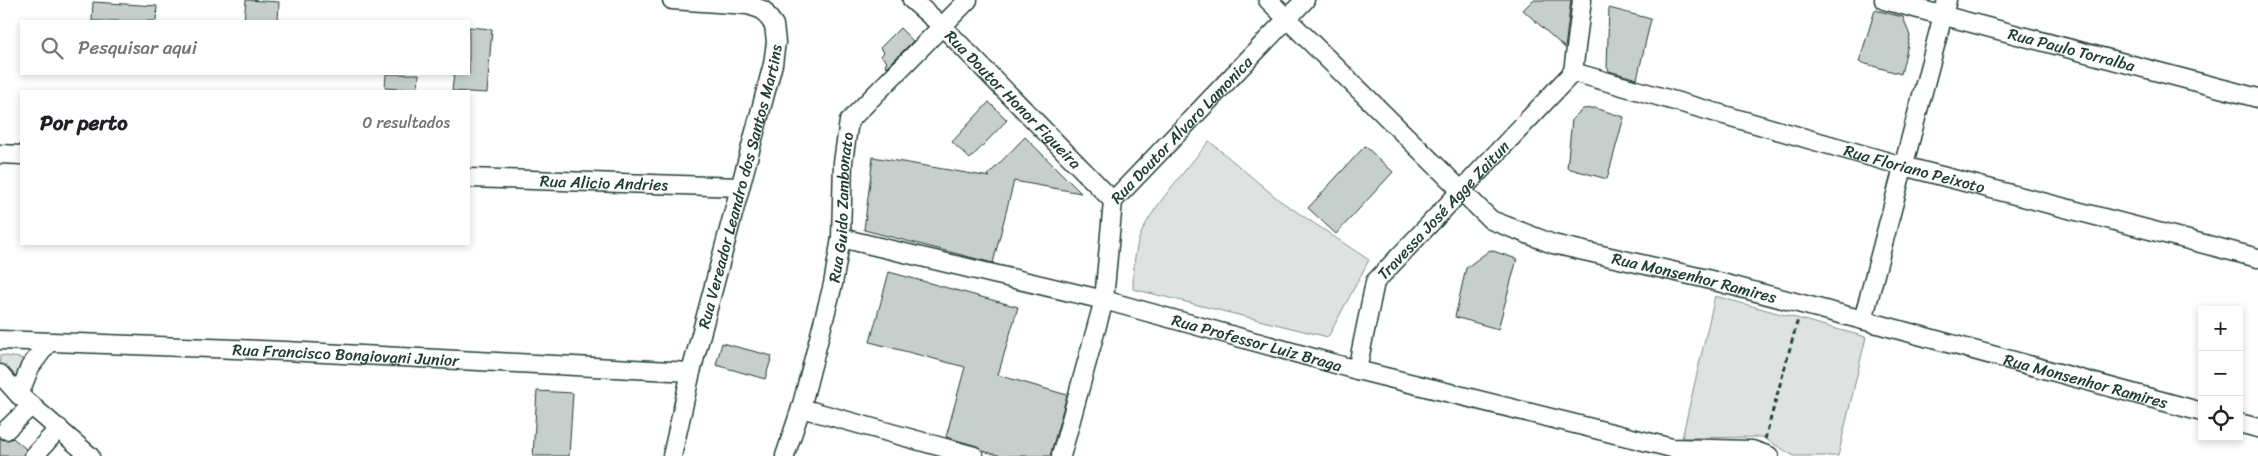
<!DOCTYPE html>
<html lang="pt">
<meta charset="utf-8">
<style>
:root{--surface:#fff;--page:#f2f2f2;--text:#202124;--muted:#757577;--line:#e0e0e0}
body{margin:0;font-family:Sriracha,sans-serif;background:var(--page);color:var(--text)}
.controls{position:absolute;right:15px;bottom:15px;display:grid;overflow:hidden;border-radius:0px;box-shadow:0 2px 8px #0003}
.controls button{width:45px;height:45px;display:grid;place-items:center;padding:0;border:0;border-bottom:1px solid var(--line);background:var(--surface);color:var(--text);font:25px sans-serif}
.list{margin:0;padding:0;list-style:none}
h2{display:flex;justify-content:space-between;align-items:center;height:65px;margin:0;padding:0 20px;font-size:21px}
h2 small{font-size:16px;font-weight:400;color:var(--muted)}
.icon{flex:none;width:28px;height:28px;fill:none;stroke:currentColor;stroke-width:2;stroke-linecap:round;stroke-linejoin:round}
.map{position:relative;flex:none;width:2258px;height:456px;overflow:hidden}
.search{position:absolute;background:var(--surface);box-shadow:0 2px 8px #0003;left:20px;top:20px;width:450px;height:55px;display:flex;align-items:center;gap:12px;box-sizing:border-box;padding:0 18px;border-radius:0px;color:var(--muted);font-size:19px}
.panel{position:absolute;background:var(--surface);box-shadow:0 2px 8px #0003;left:20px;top:90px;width:450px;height:155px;border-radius:0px}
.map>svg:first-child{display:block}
.green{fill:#dee3e2;stroke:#7e908b}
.building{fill:#c7cfcc;stroke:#1f3d34}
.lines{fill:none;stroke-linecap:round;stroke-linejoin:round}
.minor-casing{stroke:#1f3d34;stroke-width:21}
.path{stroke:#1f3d34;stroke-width:3;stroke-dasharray:5 4;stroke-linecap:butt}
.minor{stroke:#fff;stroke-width:18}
.labels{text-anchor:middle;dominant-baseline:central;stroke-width:4.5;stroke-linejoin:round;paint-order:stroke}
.street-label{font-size:16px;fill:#1f3d34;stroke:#fff}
</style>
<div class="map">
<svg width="2258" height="456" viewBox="0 0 2258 456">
<rect width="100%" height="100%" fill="#fff"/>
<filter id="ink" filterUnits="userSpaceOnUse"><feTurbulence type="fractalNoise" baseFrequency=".02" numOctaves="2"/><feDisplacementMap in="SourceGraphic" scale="10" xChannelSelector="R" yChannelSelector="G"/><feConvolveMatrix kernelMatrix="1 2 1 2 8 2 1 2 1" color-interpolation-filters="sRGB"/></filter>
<g filter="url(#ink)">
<!-- green -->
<g class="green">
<path d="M1209 141 1279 200 1369 260 1328 337 1133 289C1133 271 1134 256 1139 239 1148 211 1190 166 1209 141Z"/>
<path d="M1715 296 1866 337 1838 456H1794L1762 437 1682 438Z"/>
<path d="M0 355 26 359 16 379 0 363Z"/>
</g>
<!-- building -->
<g class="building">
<path d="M246 0 279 2 278 21H244Z"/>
<path d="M1533 0H1571L1565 48 1523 10Z"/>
<path d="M93 2 157 6 156 21H92Z"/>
<path d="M1609 8 1651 19 1637 79 1609 71 1607 67Z"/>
<path d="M1875 10 1903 17 1910 36 1901 74 1859 62Z"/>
<path d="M469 27 492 29 487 93 452 91 454 74H469Z"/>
<path d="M900 28 913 41 887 67 885 65 887 62 881 56 884 52 880 48Z"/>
<path d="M386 74H419L418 90 385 88Z"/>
<path d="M989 102 1007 120 970 159 952 142Z"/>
<path d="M1595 108 1624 117 1607 179 1567 168 1572 119 1583 109Z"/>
<path d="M1025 137 1081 193 1014 181 993 263 864 230 873 157 990 177 988 175Z"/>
<path d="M1365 146 1393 172 1336 234 1308 208Z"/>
<path d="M1490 250 1517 259 1498 329 1455 317 1466 268Z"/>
<path d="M889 272 1018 307 998 375 1067 395 1050 456H1002L983 451 977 446 946 437 965 367 870 342Z"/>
<path d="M722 343 772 356 765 379 716 365Z"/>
<path d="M537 391 573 393 569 456H533Z"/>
<path d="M0 438 8 440 13 438 26 449 24 456H0Z"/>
</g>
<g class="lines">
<defs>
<g id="minor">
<path id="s1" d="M912 0 942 26 1113 201"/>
<path id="s2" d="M1268 0 1491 220 1553 244 1703 278 1863 320 2202 412"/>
<path id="s3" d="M1884 0 2258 98"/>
<path id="s4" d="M1573 72 1903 166 2258 258"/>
<path d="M1573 72 1582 0"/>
<path d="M0 154 21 155"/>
<path id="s5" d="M469 178 740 187"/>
<path id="s6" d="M841 238 1104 300 1357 370 1672 448 1752 450 1769 456"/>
<path d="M1863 320 1947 0"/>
<path id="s7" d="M0 340 285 351 691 372"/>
<path id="s8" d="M1357 370 1375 282 1573 72"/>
<path d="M0 374 19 395 90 456"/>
<path d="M19 395 30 367 48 343"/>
<path d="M801 408 974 456"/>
<path d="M2239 423 2258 428"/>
<path d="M6 430 32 405"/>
<path d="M34 456 59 428"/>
<path id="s9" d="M672 456 691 372 773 64 776 42 774 25 763 10 748 5 672 0"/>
<path id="s10" d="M785 456 801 408 833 284 841 238 843 162 849 121 968 0"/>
<path id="s11" d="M1061 456 1104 300 1113 201 1305 0"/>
</g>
</defs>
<!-- minor casing -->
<use href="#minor" class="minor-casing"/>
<!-- path -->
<path class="path" d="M1765 439 1798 319"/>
<!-- minor -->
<use href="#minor" class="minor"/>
</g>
</g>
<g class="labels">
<!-- street labels -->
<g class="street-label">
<text stroke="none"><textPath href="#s3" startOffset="194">Rua Paulo Torralba</textPath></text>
<text stroke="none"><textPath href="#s1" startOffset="142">Rua Doutor Honor Figueira</textPath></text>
<text stroke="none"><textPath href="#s11" startOffset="360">Rua Doutor Alvaro Lamonica</textPath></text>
<text stroke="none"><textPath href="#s4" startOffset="355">Rua Floriano Peixoto</textPath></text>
<text stroke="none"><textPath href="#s5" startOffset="135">Rua Alicio Andries</textPath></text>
<text stroke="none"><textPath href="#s9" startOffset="278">Rua Vereador Leandro dos Santos Martins</textPath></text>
<text stroke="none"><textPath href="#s10" startOffset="256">Rua Guido Zambonato</textPath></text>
<text stroke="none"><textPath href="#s8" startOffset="189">Travessa José Agge Zaitun</textPath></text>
<text stroke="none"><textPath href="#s2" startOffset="525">Rua Monsenhor Ramires</textPath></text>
<text stroke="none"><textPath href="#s6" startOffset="429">Rua Professor Luiz Braga</textPath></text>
<text stroke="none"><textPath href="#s7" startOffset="346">Rua Francisco Bongiovani Junior</textPath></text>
<text stroke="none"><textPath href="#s2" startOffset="930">Rua Monsenhor Ramires</textPath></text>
</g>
</g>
</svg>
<div class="controls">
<button>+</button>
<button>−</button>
<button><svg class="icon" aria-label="locate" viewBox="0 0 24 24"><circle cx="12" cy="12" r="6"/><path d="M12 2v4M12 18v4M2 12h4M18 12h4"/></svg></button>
</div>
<div class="search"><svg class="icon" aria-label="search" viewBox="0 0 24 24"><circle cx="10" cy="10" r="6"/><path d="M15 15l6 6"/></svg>Pesquisar aqui</div>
<section class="panel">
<h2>Por perto<small>0 resultados</small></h2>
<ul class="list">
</ul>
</section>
</div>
